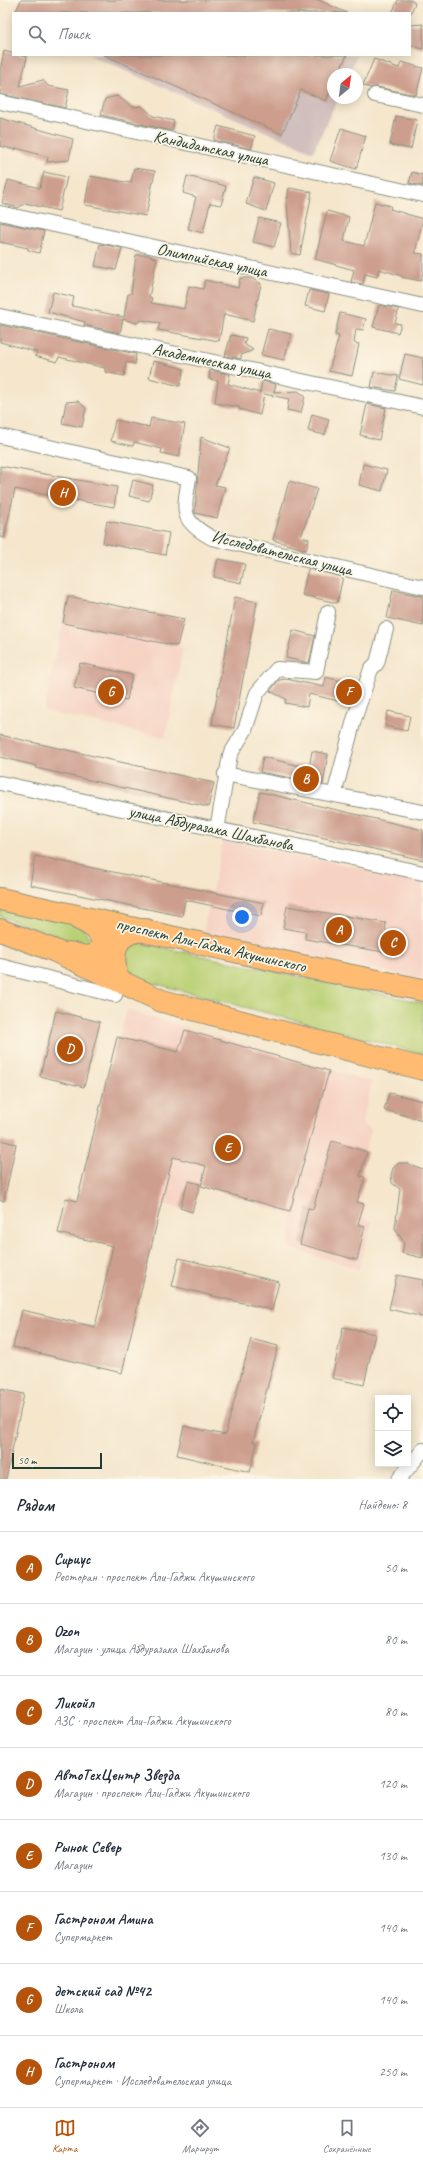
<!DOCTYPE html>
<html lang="ru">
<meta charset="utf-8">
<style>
:root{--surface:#fff;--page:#f6f6f7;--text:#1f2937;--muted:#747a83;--line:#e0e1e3;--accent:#b45309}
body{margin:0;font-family:Caveat,sans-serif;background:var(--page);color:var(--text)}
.controls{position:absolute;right:12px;bottom:12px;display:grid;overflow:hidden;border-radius:0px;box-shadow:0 2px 10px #0003}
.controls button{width:36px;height:36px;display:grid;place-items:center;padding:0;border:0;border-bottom:1px solid var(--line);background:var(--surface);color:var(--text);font:20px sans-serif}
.compass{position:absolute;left:327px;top:68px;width:36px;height:36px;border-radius:50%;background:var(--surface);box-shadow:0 2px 10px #0003;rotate:29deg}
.scale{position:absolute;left:12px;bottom:10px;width:90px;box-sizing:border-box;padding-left:4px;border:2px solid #1f3d34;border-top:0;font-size:11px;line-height:14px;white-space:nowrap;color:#1f3d34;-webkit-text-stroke:3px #fcf5e5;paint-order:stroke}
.you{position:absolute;left:242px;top:917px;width:14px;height:14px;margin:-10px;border:3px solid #fff;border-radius:50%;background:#1a73e8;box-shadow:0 0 0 6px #1a73e833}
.badge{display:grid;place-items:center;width:26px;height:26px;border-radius:50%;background:var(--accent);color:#fff;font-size:13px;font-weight:700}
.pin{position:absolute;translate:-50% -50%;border:2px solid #fff;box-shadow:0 1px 4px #0006}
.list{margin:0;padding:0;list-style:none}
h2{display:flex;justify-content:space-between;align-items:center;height:52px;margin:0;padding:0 16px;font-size:17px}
h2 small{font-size:13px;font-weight:400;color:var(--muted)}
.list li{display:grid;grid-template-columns:26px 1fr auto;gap:12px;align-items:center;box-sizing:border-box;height:72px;padding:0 16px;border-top:1px solid var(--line)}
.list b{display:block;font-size:15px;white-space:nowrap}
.list p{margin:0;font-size:13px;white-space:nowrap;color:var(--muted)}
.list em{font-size:13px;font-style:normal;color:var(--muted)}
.icon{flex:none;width:22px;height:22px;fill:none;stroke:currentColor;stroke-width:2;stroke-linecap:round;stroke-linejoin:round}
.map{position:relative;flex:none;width:423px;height:1479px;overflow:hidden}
.search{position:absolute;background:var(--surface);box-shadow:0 2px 10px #0003;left:12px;right:12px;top:12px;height:44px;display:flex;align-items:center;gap:10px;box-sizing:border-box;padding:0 14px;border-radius:0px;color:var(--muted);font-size:15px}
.sheet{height:628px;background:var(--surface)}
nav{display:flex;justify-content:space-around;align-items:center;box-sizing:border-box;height:56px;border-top:1px solid var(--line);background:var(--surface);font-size:11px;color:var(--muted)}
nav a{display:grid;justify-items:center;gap:2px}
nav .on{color:var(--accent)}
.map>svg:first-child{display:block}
.built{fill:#f6d2c3}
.industrial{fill:#d1bfbd}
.green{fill:#bad074;stroke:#6c8654}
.building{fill:#cd9e8e}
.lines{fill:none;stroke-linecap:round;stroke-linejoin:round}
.street-casing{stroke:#8a9280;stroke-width:16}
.highway-casing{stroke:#8a9280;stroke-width:24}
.street{stroke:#fff;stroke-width:14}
.highway{stroke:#ffbb71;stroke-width:22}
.labels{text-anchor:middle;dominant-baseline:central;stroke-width:3.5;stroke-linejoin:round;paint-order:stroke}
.street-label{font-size:17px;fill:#1f3d34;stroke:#fcf5e5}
</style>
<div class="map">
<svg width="423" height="1479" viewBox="0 0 423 1479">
<rect width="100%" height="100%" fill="#fcf5e5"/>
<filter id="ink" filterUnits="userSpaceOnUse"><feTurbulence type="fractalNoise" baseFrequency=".025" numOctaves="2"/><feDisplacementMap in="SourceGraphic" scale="8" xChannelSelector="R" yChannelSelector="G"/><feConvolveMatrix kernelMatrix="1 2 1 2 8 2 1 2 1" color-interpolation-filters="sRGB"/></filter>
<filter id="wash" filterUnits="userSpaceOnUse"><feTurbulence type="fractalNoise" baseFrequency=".012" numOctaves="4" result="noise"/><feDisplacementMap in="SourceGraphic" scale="16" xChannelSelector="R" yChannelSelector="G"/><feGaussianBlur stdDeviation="0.9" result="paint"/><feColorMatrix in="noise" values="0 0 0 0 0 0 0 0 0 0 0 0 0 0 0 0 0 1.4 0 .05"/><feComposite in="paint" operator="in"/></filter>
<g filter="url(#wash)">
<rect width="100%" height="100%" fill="#f5e6cc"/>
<!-- built -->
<g class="built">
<path d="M63 623 183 648 165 738 44 711Z"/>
<path d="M223 840 423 881V979L202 937Z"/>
<path d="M127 1010 372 1082 362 1125 371 1130 361 1166 366 1176 359 1202 366 1205 362 1218 372 1221 359 1269 288 1247 293 1216 200 1185 192 1211 80 1185Z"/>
</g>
<!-- industrial -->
<path class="industrial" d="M89 55H357L349 74H333V98H338L313 152Z"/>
<!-- green -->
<g class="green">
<path d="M0 907 80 924 92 942 86 946 80 945 0 916Z"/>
<path d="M141 943 423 1003V1054L134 978C119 966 123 947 141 943Z"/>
</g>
<g id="blocks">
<!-- building -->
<g class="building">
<path d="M21 0H318L347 13H15Z"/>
<path d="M398 0H411L415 3 411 13H392Z"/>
<path d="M423 24V49L410 45V25Z"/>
<path d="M4 51 27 57 20 86 43 80 48 86 69 90 65 108 0 94V70Z"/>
<path d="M104 55H347L338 74H333V86L326 101 301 90 282 134Z"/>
<path d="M374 59 399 68 401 62 423 68 416 95 377 87 370 88 363 85Z"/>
<path d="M117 96 133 107 142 106 153 116 174 121 172 131 101 115 105 99Z"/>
<path d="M396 116 417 120 411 149 390 145Z"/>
<path d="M0 118 73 139 69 160 47 162 48 157 16 148V150L0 146Z"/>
<path d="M218 126 255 136 251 149 214 140Z"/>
<path d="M341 128 366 136 356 169 330 161Z"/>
<path d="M134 168 155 171 146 216 85 205 90 176 131 183Z"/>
<path d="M44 172 67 177 59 211 25 203 18 208 2 203 8 180 40 188Z"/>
<path d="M412 172 423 175V186L409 183Z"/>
<path d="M187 176 226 186 221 205 210 203 203 233 188 229 196 197 183 193Z"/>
<path d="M254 177 274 183 266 211 246 204Z"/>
<path d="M289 188 312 192 300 255 291 253 287 202Z"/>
<path d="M375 202 391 206 390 209 423 219 415 253 423 254V272L421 281 402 277V276L379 269 377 277 365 274 363 284 351 282 354 270 315 259 327 211 349 217 344 241 364 246Z"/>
<path d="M259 218 281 223 274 247 253 242Z"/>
<path d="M0 222 44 231 39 253 28 250V248L0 242Z"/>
<path d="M100 244 122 248 116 270 95 266Z"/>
<path d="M136 255H148L157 259 149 297 152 298 151 303 184 309 189 286 203 289 205 280 238 288 240 278H251L261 284 253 321 224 314 219 341 158 330 160 323 141 320 137 323 123 319 120 333 84 325 85 322 48 312 53 292 74 297 72 306 124 317 128 294H131Z"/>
<path d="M309 290 329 294 325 311 305 306Z"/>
<path d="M379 305 399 309 395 323 401 324 398 333 373 327Z"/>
<path d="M340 313 366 319 363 330 356 329 354 343 359 344 352 376 329 371 339 336 335 335Z"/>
<path d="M0 325 136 354 135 364 126 362 124 376 105 372V368L59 357 57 362 35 356 37 352 0 342Z"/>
<path d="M268 329 291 334 284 360 261 355Z"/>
<path d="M231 335 246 338 244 344 253 350 241 355V359L225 356Z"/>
<path d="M405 354 423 358V385L399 379Z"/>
<path d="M153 361 184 369 180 386 149 378Z"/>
<path d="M210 370 230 374 228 384 260 393 262 381 276 384 274 392 298 391 305 396 301 413 287 410 289 399 264 394 260 415 239 409V407L215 403 218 381 209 379Z"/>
<path d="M374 372 398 376 395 391 371 387Z"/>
<path d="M78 401 86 408 82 427 62 423 66 402Z"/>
<path d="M367 404 386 408 379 440 360 435Z"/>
<path d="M312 414 329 419 325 435 308 431Z"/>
<path d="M151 418 185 424 179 457 161 453 162 449 134 442 133 446 111 441 115 420 149 427Z"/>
<path d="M201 437 230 448 215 485 225 487 217 518 195 513V511Z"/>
<path d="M363 464 387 470 382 491 359 485Z"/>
<path d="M0 466 117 487 114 507 15 489 4 538 0 537Z"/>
<path d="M133 480 153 485 149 501 129 496Z"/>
<path d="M289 481 317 489 301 537 309 539 306 550 273 540Z"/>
<path d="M107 521 169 533 165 555 103 543Z"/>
<path d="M218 559 245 564 241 583 214 577Z"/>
<path d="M308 569 343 577 337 603 302 595Z"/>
<path d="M393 590 423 596V626L387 618Z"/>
<path d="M68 596 184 619 177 646 63 623Z"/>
<path d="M235 597 257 602 234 728 212 724Z"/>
<path d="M293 630 315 636 309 663 286 658Z"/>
<path d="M80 663 132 675 127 700 74 688Z"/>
<path d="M326 677 352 684 347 703 309 694 307 707 285 703 286 699 270 691 279 680 286 679 324 687Z"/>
<path d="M388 711 410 716 407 731 385 726Z"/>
<path d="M0 735 214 783 208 807 36 768 37 766 0 757Z"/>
<path d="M312 751 328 754 323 784 260 772 263 757 309 768Z"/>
<path d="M260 792 423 830V860L253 822Z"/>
<path d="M35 856 264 903 261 916 185 900 182 916 30 885Z"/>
<path d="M287 906 386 923 385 931 405 935 402 955 305 939 306 932 283 928Z"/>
<path d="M56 1011 100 1022 84 1087 40 1076Z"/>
<path d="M185 1030 329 1071 290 1211 201 1186 206 1166 173 1157 163 1196 122 1373 13 1347 22 1310 95 1327 113 1246 58 1233 66 1198 77 1201 117 1037 178 1052Z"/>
<path d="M389 1093 423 1101V1120L384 1110Z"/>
<path d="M0 1140 16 1144 4 1201 0 1200Z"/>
<path d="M332 1141 367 1152 360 1176 365 1177 357 1202 364 1204 358 1224 365 1226 357 1260 300 1244 308 1208 313 1209Z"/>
<path d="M399 1163H406L423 1169V1258L402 1253 404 1243 395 1228 400 1189 392 1183 391 1175 393 1168Z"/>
<path d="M188 1181 200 1184 192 1212 180 1208Z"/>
<path d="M179 1258 279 1282 272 1310 172 1286Z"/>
<path d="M397 1275 423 1280V1317L389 1309Z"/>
<path d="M343 1327 375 1334 364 1385 332 1378Z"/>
<path d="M251 1339 278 1346 253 1442 257 1443 250 1472 177 1455 184 1426 225 1435Z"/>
<path d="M0 1389 24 1394 6 1479H0Z"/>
</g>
</g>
</g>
<g filter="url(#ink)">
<use href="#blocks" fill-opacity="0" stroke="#8a9280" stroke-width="1"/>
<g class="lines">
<defs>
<g id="street">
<path d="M375 95 423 105"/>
<path d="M0 102 423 195"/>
<path d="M0 213 423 306"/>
<path d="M0 316 423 407"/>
<path d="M0 436 189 478C184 511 179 520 212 538L423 587"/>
<path d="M225 774 423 812"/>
<path d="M0 783 423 873"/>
<path d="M334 795 354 720 371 669 377 663 386 629"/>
<path d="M217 830 230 755 245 730 257 693 277 669 316 672 328 612"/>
<path d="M0 966 115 995 118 980"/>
<path d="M399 1479 423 1450"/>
</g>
<g id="highway">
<path d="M0 899 297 965 423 990"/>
<path d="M0 930 53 950 162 1001 423 1069"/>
<path d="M69 953 85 957 96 955C111 938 95 926 79 919"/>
<path d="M118 980C110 954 113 931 146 930"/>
</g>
</defs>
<!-- street casing -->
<use href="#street" class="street-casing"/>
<!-- highway casing -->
<use href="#highway" class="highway-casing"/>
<!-- street -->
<use href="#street" class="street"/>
<!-- highway -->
<use href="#highway" class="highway"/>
</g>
</g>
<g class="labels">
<!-- street labels -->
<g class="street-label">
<text transform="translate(211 148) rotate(12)">Кандидатская улица</text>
<text transform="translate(212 260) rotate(12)">Олимпийская улица</text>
<text transform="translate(212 361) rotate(12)">Академическая улица</text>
<text transform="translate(282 553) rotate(14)">Исследовательская улица</text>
<text transform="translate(211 828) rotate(12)">улица Абдуразака Шахбанова</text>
<text transform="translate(211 945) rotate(13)">проспект Али-Гаджи Акушинского</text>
</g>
</g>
</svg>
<div class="controls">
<button><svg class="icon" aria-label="locate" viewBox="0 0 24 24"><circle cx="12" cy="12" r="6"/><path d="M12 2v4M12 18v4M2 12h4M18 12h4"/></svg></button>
<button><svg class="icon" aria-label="layers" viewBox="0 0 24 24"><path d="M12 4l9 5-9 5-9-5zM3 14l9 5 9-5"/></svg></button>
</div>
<svg class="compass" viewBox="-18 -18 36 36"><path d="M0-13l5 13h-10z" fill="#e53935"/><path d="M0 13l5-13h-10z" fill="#747a83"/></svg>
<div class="scale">50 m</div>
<div class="you"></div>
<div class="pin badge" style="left:339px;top:930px">A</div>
<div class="pin badge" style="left:306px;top:779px">B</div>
<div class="pin badge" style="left:393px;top:943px">C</div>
<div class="pin badge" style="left:70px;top:1049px">D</div>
<div class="pin badge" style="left:228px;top:1148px">E</div>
<div class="pin badge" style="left:349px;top:692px">F</div>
<div class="pin badge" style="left:111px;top:692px">G</div>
<div class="pin badge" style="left:63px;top:493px">H</div>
<div class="search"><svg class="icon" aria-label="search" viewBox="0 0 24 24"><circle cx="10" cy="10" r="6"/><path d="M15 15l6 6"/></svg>Поиск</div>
</div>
<section class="sheet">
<h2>Рядом<small>Найдено: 8</small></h2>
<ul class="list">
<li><span class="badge">A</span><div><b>Сириус</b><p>Ресторан · проспект Али-Гаджи Акушинского</p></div><em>50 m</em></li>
<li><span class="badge">B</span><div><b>Ozon</b><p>Магазин · улица Абдуразака Шахбанова</p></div><em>80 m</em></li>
<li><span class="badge">C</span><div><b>Ликойл</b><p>АЗС · проспект Али-Гаджи Акушинского</p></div><em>80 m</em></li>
<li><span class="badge">D</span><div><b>АвтоТехЦентр Звезда</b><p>Магазин · проспект Али-Гаджи Акушинского</p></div><em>120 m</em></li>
<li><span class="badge">E</span><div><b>Рынок Север</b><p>Магазин</p></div><em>130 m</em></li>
<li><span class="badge">F</span><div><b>Гастроном Амина</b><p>Супермаркет</p></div><em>140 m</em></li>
<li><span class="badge">G</span><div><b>детский сад №42</b><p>Школа</p></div><em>140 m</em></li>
<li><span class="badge">H</span><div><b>Гастроном</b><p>Супермаркет · Исследовательская улица</p></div><em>250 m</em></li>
</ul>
</section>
<nav>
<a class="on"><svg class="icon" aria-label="map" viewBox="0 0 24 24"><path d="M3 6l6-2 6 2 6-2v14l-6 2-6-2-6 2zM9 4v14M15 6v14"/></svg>Карта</a>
<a><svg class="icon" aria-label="directions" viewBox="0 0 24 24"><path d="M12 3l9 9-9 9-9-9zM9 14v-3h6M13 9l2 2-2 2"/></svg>Маршрут</a>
<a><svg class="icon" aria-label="saved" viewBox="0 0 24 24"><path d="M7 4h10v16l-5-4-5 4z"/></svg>Сохранённые</a>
</nav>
